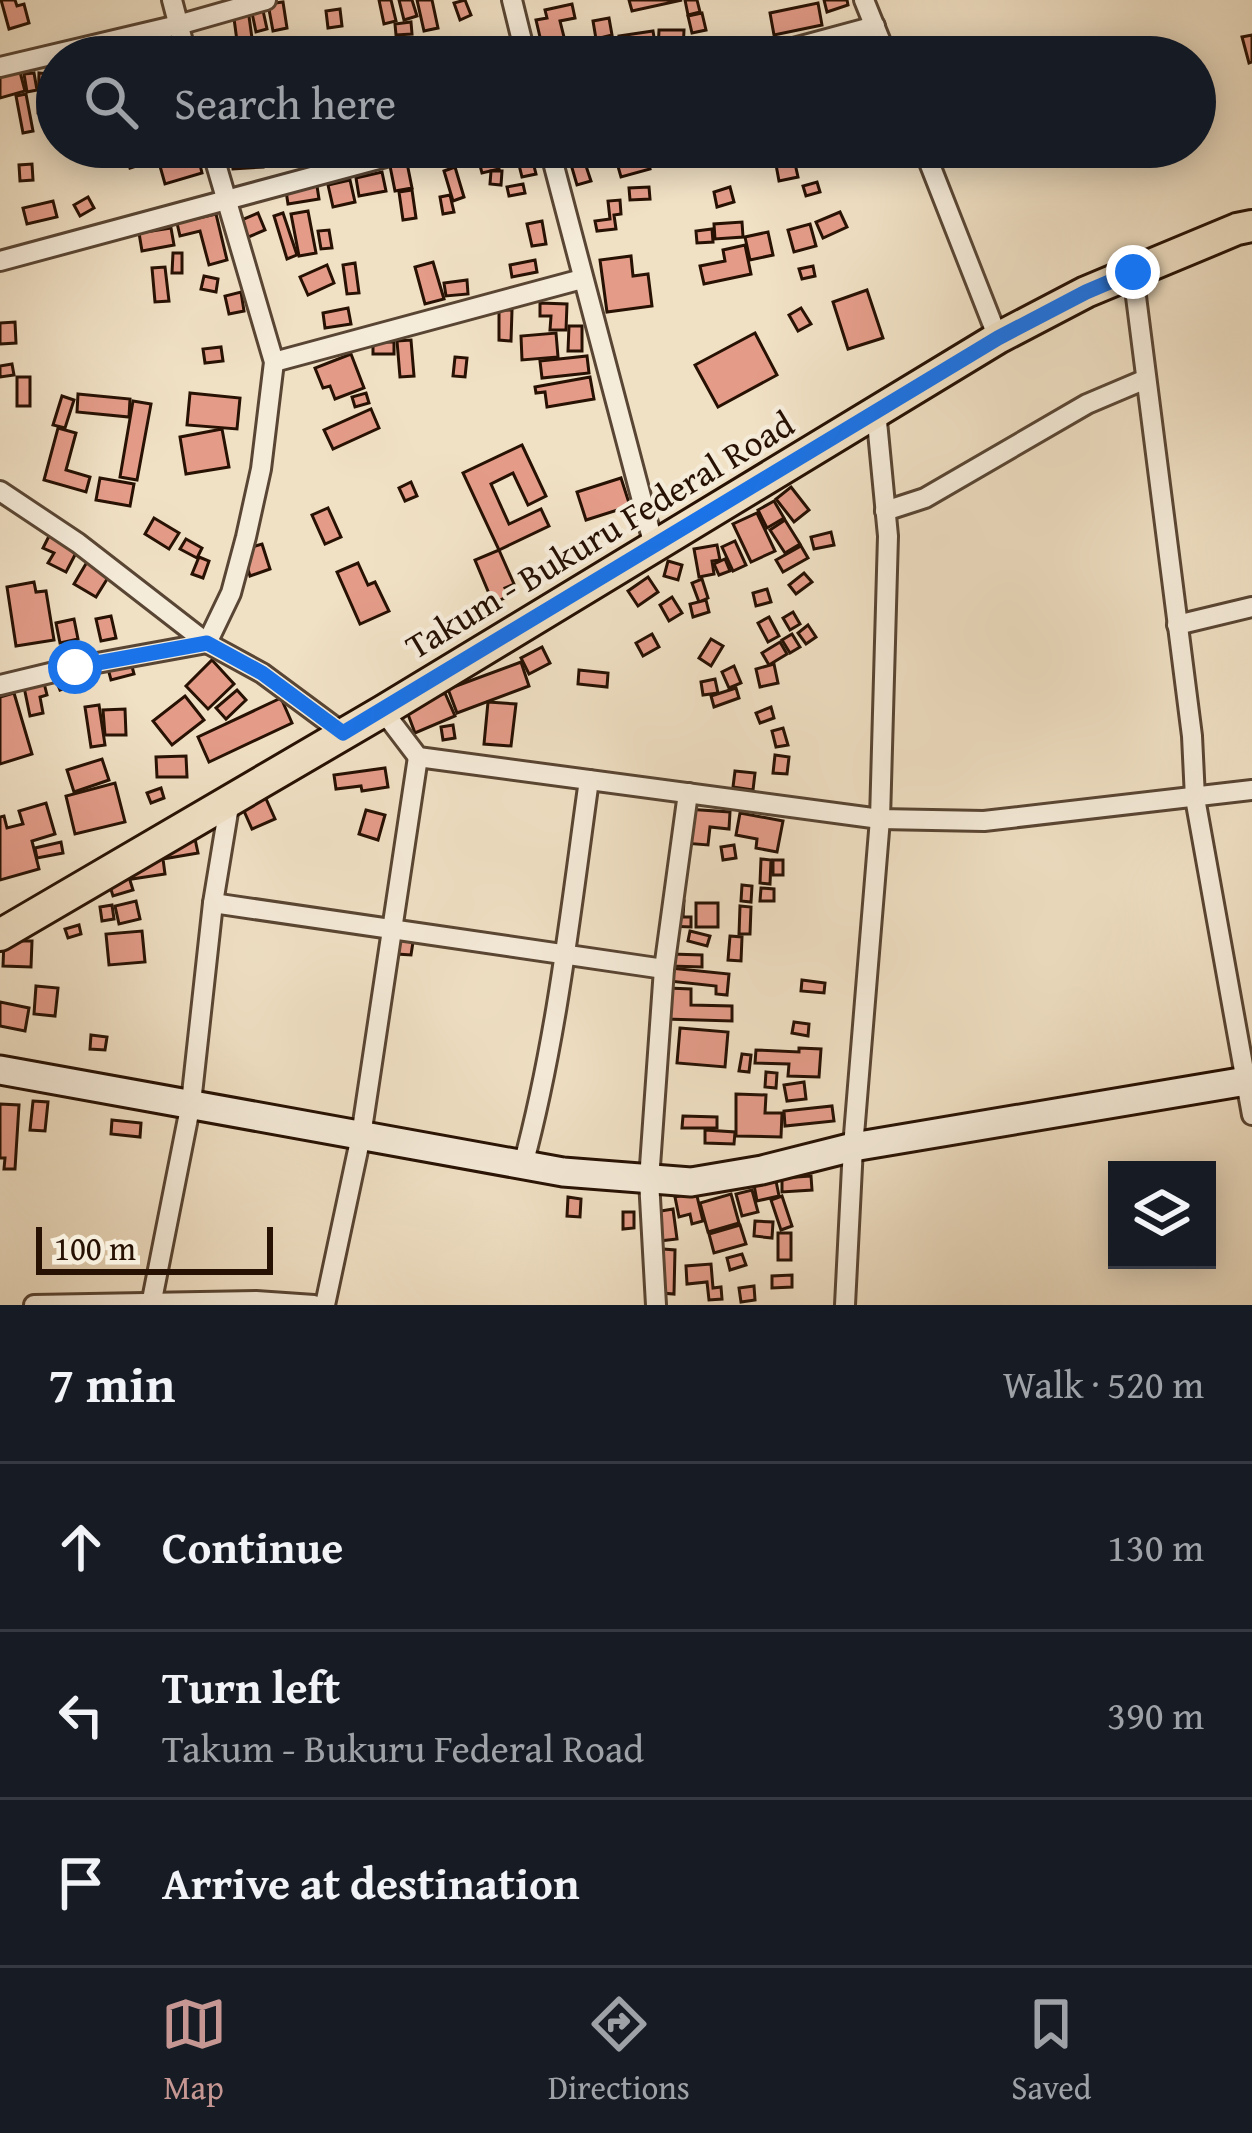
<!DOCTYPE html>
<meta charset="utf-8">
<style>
:root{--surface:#171b24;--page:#242831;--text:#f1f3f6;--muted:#9ea1a6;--line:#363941;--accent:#c59692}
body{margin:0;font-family:"Gentium Book Plus",serif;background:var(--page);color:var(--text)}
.controls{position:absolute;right:36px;bottom:36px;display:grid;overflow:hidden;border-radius:0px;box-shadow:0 6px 30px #0003}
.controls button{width:108px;height:108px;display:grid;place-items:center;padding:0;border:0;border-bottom:3px solid var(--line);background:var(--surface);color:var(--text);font:60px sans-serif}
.scale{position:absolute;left:36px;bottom:30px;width:237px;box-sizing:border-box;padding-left:12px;border:6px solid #271103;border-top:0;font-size:33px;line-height:42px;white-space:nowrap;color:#271103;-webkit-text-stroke:9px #f5ebd9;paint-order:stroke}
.stop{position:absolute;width:36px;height:36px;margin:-27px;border:9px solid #1a73e8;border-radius:50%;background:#fff}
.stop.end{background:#1a73e8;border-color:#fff;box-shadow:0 3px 12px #0008}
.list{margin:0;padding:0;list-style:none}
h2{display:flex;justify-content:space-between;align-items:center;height:156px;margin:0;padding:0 48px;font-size:51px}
h2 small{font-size:39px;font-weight:400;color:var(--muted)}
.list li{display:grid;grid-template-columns:78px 1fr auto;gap:36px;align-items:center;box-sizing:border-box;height:168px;padding:0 48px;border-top:3px solid var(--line)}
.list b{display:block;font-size:45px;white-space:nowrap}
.list p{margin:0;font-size:39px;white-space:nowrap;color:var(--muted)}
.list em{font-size:39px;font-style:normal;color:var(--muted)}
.icon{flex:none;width:66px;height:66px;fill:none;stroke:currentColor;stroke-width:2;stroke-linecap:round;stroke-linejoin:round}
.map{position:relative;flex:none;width:1252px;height:1305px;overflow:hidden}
.search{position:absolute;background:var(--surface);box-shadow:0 6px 30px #0003;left:36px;right:36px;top:36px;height:132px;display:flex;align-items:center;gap:30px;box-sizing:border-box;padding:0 42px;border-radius:66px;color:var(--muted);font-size:45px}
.sheet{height:660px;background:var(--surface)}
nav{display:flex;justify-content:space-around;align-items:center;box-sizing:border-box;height:168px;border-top:3px solid var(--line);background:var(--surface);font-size:33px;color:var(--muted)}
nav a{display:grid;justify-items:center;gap:6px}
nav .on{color:var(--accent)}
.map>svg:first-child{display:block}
.building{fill:#e49c89;stroke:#271103;stroke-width:3}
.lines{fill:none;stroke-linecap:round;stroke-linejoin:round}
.street-casing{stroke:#594533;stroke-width:24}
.secondary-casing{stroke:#271103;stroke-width:33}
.primary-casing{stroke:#271103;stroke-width:36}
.street{stroke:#f5ebd9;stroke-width:18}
.secondary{stroke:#f5ebd9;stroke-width:27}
.primary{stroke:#f0e0c4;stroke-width:30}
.route{stroke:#1a73e8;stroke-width:15}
.labels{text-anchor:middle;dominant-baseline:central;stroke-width:9;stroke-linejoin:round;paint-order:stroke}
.street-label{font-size:36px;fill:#271103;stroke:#f5ebd9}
</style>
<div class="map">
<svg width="1252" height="1305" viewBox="0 0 1252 1305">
<rect width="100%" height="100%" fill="#f0e0c4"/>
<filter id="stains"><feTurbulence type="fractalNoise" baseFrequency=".00167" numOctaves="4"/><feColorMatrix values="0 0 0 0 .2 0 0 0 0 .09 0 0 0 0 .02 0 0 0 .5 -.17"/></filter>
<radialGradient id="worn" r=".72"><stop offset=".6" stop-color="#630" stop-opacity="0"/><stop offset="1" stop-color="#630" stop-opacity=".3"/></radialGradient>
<!-- building -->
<g class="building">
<path d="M1 0H15L17 6 24 4 29 23 9 29Z"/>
<path d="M379 0H391L396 21 384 24Z"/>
<path d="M399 0H412L417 16 404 20Z"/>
<path d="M417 0H432L438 28 424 31Z"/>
<path d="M465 0 471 15 460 20 454 3Z"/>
<path d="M629 0H682L632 11Z"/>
<path d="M685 0H697L700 12 688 15Z"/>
<path d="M824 0H847L848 5 827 12Z"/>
<path d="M283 2 287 28 273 31 268 4Z"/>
<path d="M818 3 822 25 774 35 770 13Z"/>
<path d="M572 4 575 18 560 21 567 49 544 54 536 20 547 18 545 10Z"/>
<path d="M262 6 267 29 256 32 251 8Z"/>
<path d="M248 9 254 53 239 56 233 11Z"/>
<path d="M340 9 342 26 328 28 326 11Z"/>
<path d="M702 13 706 30 692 33 688 16Z"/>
<path d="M609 18 612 35 596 39 593 21Z"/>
<path d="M411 22 412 34 396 35 395 24Z"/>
<path d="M659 30H684L683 51H658Z"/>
<path d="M653 31 657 55 622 57 619 36Z"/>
<path d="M155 33 158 57H149L148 50 127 53 125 37Z"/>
<path d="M1252 35V62L1249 63 1242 37Z"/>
<path d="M441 41 445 57H431L429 44Z"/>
<path d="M505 41 507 57H480L479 43Z"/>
<path d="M615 41 617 57H586L584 45Z"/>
<path d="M124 42 126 57H96L94 46Z"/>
<path d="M294 44 297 57H283L281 47Z"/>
<path d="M418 44 420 57H396L395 47Z"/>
<path d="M860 45 862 53 871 50 873 57H824Z"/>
<path d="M19 68 25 91 0 98V73Z"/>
<path d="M34 73 37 90 27 92 24 74Z"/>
<path d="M39 73 50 74 49 114 38 113Z"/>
<path d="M26 94 33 131 23 133 16 96Z"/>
<path d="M101 147H113L116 164 105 166Z"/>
<path d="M124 147H151L155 160 130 168Z"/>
<path d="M231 147H246V150L261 149 263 167 233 169Z"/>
<path d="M270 147H299L300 150 273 157Z"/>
<path d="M475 147H493L499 169 482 173Z"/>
<path d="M593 147H607L606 159H592Z"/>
<path d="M608 147H621L624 159 611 162Z"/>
<path d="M629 147H644L650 169 621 177 617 163 632 158Z"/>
<path d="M684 147H713L714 152 686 158Z"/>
<path d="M684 148 685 163 665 164V149Z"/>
<path d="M196 149 202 173 165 184 158 159Z"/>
<path d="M530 150 536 174 522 177 516 153Z"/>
<path d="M792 150 798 177 779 181 774 154Z"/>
<path d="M583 157 591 181 577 185 570 161Z"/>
<path d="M407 163 412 188 395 191 390 166Z"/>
<path d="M32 164 33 180 20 181 19 165Z"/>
<path d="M455 167 464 197 453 201 444 171Z"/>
<path d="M491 171H502L501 185 490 184Z"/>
<path d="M382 172 386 191 359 196 356 178Z"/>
<path d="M350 180 355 202 333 207 328 185Z"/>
<path d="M817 182 820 192 806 196 803 186Z"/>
<path d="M523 184 525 193 509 196 507 187Z"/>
<path d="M317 186 319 199 288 204 286 191Z"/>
<path d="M649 187 650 199 630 200 629 188Z"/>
<path d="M730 187 734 202 717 207 714 192Z"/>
<path d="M412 190 416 218 403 220 399 192Z"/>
<path d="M450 195 454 212 443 214 440 197Z"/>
<path d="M88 197 94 208 80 216 74 205Z"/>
<path d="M620 200 621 214 614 215 616 229 597 231 595 221 610 219 608 201Z"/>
<path d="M53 201 57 217 27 224 23 208Z"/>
<path d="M308 211 316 253 299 256 291 214Z"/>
<path d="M840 212 847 227 823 238 816 222Z"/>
<path d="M258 213 265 230 246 238 239 221Z"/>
<path d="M283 213 297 255 287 259 274 216Z"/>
<path d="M216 214 227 260 209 265 200 231 180 236 177 223Z"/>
<path d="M542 221 546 244 532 246 527 224Z"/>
<path d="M742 222 743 237 715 239 714 224Z"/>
<path d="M810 224 816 246 794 252 788 230Z"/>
<path d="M171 228 174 245 142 251 139 233Z"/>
<path d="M712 229 713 242 697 243 696 231Z"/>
<path d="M329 230 332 248 321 249 318 231Z"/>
<path d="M768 232 773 255 750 260 745 237Z"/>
<path d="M745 245 751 274 704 284 700 266 725 261 723 250Z"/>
<path d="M173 253H182V273H172Z"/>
<path d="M631 256 633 276 648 274 652 306 607 312 600 260Z"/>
<path d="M535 260 537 272 512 277 510 265Z"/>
<path d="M433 262 444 299 425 304 415 267Z"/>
<path d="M355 263 359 293 347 294 343 265Z"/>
<path d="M327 265 334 283 308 295 300 277Z"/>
<path d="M813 266 815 276 802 279 799 269Z"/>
<path d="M165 267 169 301 155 302 152 268Z"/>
<path d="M204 276 218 279 216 292 201 289Z"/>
<path d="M467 280 468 294 446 296 444 283Z"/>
<path d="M867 290 883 338 848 349 833 302Z"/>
<path d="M241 292 244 311 229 314 225 296Z"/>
<path d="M540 303 567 304 566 330H550L551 316H540Z"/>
<path d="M348 308 351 324 325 328 323 313Z"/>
<path d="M801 308 811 324 798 331 789 315Z"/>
<path d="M499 310H512L511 341 499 340Z"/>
<path d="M15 322 16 343 0 344V323Z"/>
<path d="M569 326H582V351H568Z"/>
<path d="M556 333 558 357 522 360 521 336Z"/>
<path d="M755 333 777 375 718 407 695 365Z"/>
<path d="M411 340 414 376 400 377 397 341Z"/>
<rect x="373" y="342" width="21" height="12"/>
<path d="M221 347 223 361 205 363 203 349Z"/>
<path d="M351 354 364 388 335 399 330 386 323 388 315 368Z"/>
<path d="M587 356 589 373 542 378 540 361Z"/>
<path d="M455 357 467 358 465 377 453 376Z"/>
<path d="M12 364 14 375 0 377V366Z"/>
<rect x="17" y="377" width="13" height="29"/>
<path d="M590 377 594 399 547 407 545 392 536 393 535 387Z"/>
<path d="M190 393 240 398 237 429 187 425Z"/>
<path d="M366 393 369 403 355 407 352 397Z"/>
<path d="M78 394 130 399 129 417 77 412Z"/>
<path d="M62 396 74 400 65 428 53 425Z"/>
<path d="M133 401 151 404 137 480 120 477Z"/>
<path d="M371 409 379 428 333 449 324 430Z"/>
<path d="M58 428 76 433 66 470 90 477 86 492 44 480Z"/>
<path d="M222 429 229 467 186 474 180 437Z"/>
<path d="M522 445 546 496 528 505 513 473 491 484 509 524 541 509 549 526 499 550 463 473Z"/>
<path d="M100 478 134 484 130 506 96 500Z"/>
<path d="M621 478 630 506 586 520 577 492Z"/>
<path d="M411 482 417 496 405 501 399 488Z"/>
<path d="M791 487 809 510 794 522 776 499Z"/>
<path d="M774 501 784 518 767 528 758 510Z"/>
<path d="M328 508 341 537 325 544 312 515Z"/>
<path d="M757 513 775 551 751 562 733 524Z"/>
<path d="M154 518 179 533 169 549 145 534Z"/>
<path d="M785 520 800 544 785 553 770 530Z"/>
<path d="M831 532 834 545 814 549 811 537Z"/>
<path d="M49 536 77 551 66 572 48 563 54 553 43 548Z"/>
<path d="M186 539 202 548 197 558 180 549Z"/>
<path d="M735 541 746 565 733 571 722 547Z"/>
<path d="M262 544 270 569 250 576 242 550Z"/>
<path d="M717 545 720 560 712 561 714 574 699 577 694 549Z"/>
<path d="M801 546 808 558 783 572 776 560Z"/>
<path d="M499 550 514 584 505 588 509 596 493 603 475 560Z"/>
<path d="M199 557 209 561 203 578 192 574Z"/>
<path d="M725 559 730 571 719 575 714 564Z"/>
<path d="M668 561 682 565 678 580 664 576Z"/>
<path d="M87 562 109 576 96 597 74 584Z"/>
<path d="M358 563 368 585 375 582 389 611 360 624 337 572Z"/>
<path d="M804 573 812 582 796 594 789 585Z"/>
<path d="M648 577 658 592 638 606 628 591Z"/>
<path d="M702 579 708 598 699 602 692 583Z"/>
<path d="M34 582 36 592 46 591 54 640 16 646 7 587Z"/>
<path d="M767 589 771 602 756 606 753 593Z"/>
<path d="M672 597 682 613 669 621 660 605Z"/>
<path d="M706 600 709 612 693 617 690 604Z"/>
<path d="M793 612 800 624 790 630 783 618Z"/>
<path d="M111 616 116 638 101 641 96 619Z"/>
<path d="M769 617 779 636 768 642 758 623Z"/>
<path d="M74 619 78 639 60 643 56 623Z"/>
<path d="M808 625 816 637 806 644 798 633Z"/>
<path d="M652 634 659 647 643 656 636 643Z"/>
<path d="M792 634 800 647 790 653 782 640Z"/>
<path d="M711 639 723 646 711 666 699 658Z"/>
<path d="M780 642 787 654 769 665 762 653Z"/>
<path d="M542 647 550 663 529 674 521 658Z"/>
<path d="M129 655 134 674 111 680 106 661Z"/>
<path d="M212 660 234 684 208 709 186 686Z"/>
<path d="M521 662 529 686 457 713 448 689Z"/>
<path d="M81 663 87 680 60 690 53 673Z"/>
<path d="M774 664 778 683 760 687 756 669Z"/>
<path d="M734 666 741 683 729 688 722 672Z"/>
<path d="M579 670 608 673 607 687 578 684Z"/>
<path d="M715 679 718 693 703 695 701 682Z"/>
<path d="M44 683 47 695 40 697 43 713 30 716 24 687Z"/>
<path d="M736 688 739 698 714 707 711 696Z"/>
<path d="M237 690 246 700 226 719 216 708Z"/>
<path d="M14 693 32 754 0 764V697Z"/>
<path d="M445 693 455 716 415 733 406 709Z"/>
<path d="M185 696 204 720 172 745 153 721Z"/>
<path d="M281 698 292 723 209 762 198 737Z"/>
<path d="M488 702 516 704 511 746 484 744Z"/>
<path d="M99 705 105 745 91 747 85 707Z"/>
<path d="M771 707 774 718 760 723 756 713Z"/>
<path d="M125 709 126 735H105L103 710Z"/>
<path d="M453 725 455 738 443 740 441 727Z"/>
<path d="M783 728 788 745 776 747 772 731Z"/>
<path d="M775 755 789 757 787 774 773 773Z"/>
<path d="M186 756 187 777H157L156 757Z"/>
<path d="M102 759 109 780 74 792 67 770Z"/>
<path d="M385 768 388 787 362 791 361 786 336 789 334 775Z"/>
<path d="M735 771 755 773 753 790 733 787Z"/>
<path d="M115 783 125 822 75 834 66 796Z"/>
<path d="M161 788 164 798 151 803 147 793Z"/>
<path d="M263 792 275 819 252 829 240 802Z"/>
<path d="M46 803 55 834 32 841 39 869 0 880V817L4 816 7 828 23 824 19 811Z"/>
<path d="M686 809 730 812 729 829 710 827 708 845 683 843Z"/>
<path d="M366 810 385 815 378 840 359 834Z"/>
<path d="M740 813 783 821 777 852 756 848 757 839 736 835Z"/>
<path d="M195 839 198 853 163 859 165 874 132 879 129 864 165 858 163 845Z"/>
<path d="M61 842 63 853 37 858 35 848Z"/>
<path d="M734 845 736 858 723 860 721 847Z"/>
<path d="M761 859 771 860 770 884 760 883Z"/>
<rect x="773" y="860" width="10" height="15"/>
<path d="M128 874 133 890 113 896 108 880Z"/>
<path d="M742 885 752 886 751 902 741 901Z"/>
<path d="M761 888 774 889V901H760Z"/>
<path d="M136 901 140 919 119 924 115 906Z"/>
<path d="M669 901H684L683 917H691V927L668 926Z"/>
<rect x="696" y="903" width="22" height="24"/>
<path d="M112 905 114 919 102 921 100 907Z"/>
<path d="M740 906 751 907 750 934H739Z"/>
<path d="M79 925 81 934 68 938 65 929Z"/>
<path d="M142 931 145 962 109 965 106 934Z"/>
<path d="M690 931 710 936 707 946 688 941Z"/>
<path d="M730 936 742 937 741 961 728 960Z"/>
<path d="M398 940 413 942 411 955 397 954Z"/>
<path d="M4 941H32L31 967 3 966Z"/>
<path d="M671 954 702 955V967L670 966Z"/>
<path d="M670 968 729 974 727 995 716 994V986L669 981Z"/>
<path d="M802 980 825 983 824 993 801 991Z"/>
<path d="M36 986 58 988 55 1016 34 1014Z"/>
<path d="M667 988 691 989V1005L732 1006V1021L665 1019Z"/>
<path d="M0 1002 29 1008 25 1031 0 1026Z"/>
<path d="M794 1022 809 1024 808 1036 792 1033Z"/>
<path d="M680 1028 728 1032 725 1067 677 1063Z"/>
<path d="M91 1035 107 1037 105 1050 90 1049Z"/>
<path d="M799 1048 821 1049 819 1077 788 1076 789 1064 755 1063 756 1050 799 1052Z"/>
<path d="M742 1054 751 1055 749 1072 739 1071Z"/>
<path d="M766 1072 777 1073 776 1088 765 1087Z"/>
<path d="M804 1082 806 1099 787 1101 784 1085Z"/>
<path d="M736 1094 766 1095 765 1113H782L781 1137 736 1136Z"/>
<path d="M33 1101 48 1102 45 1131 30 1130Z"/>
<path d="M0 1104 19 1105 15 1169H4L5 1158H0Z"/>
<path d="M832 1106 834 1121 785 1126 784 1111Z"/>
<path d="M683 1116 717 1117V1128H682Z"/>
<path d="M112 1120 141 1123 140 1137 111 1134Z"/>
<path d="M705 1130 735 1132 734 1144 705 1143Z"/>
<path d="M811 1176 812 1190 782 1192V1178Z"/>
<path d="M776 1181 779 1196 757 1201 754 1185Z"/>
<path d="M752 1190 758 1212 742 1216 736 1194Z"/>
<path d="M696 1192 703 1221 692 1224 690 1214 679 1217 675 1197Z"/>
<path d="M731 1194 739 1223 708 1232 700 1203Z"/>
<path d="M782 1196 792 1226 781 1230 771 1200Z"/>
<path d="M568 1197 581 1199 580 1217 567 1216Z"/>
<path d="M673 1209 677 1239 659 1241 655 1212Z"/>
<path d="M623 1212H634V1228L623 1229Z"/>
<path d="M755 1221 773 1222 772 1238 754 1236Z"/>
<path d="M740 1225 746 1244 714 1253 709 1234Z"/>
<rect x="778" y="1233" width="13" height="27"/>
<path d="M663 1249 675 1250 674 1294 662 1293Z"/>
<path d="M742 1254 746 1265 730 1270 727 1258Z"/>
<path d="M711 1264 713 1288 721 1287 722 1299 709 1300 707 1282 687 1284 686 1266Z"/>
<path d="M792 1275V1287L772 1288V1276Z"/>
<path d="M754 1286 755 1300 741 1302 739 1288Z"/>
</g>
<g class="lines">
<defs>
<g id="street">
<path d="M172 0 187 57"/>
<path d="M512 0 526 57"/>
<path d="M864 0 887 57"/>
<path d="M760 57 875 26"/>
<path d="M0 67 178 25 266 0"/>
<path d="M549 147 654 546"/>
<path d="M923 147 998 338"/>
<path d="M0 261 423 147"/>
<path d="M1133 273 1192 736 1195 798 1252 1115"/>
<path d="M274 362 582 279"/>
<path d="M0 491 78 543 207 643 262 673 343 733"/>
<path d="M885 511 925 498 1087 404 1146 379"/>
<path d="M1177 625 1252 607"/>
<path d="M0 685 75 667 207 643 231 593 246 537 261 469 274 362 211 147"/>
<path d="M383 711 418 757 880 819 984 821 1252 790"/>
<path d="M213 903 664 969"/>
<path d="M523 1165C557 1039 571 908 589 780"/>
<path d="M34 1305 256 1301 314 1305"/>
<path d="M151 1305 191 1103 213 903 230 800"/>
<path d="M325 1305 361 1136 418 757"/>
<path d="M656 1305 649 1180 664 969 688 793"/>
<path d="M845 1305 853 1147 880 819 888 536 876 411"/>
</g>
<path id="secondary" d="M0 1070 563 1172 691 1182 762 1170 853 1147 1252 1080"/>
<path id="primary" d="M0 935 383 711 998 338 1086 292 1237 229 1252 226"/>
</defs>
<!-- street casing -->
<use href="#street" class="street-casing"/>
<!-- secondary casing -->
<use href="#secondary" class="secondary-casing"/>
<!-- primary casing -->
<use href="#primary" class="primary-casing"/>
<!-- street -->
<use href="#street" class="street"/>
<!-- secondary -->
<use href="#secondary" class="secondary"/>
<!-- primary -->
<use href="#primary" class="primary"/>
</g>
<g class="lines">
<!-- route -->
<path class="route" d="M75 667 207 643 262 673 343 733 998 338 1086 292 1133 272"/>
</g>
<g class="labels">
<!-- street labels -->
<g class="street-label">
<text transform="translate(599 534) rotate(-31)">Takum - Bukuru Federal Road</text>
</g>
</g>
<rect width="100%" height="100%" filter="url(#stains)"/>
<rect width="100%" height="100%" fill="url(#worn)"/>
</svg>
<div class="controls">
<button><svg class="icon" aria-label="layers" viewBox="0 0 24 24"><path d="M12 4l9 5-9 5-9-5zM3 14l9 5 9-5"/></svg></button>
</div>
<div class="scale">100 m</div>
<div class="stop" style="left:75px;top:667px"></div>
<div class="stop end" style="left:1133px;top:272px"></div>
<div class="search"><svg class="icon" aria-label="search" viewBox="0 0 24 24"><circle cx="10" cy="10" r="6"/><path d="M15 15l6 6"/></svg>Search here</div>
</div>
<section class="sheet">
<h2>7 min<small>Walk · 520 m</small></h2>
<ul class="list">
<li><svg class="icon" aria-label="ahead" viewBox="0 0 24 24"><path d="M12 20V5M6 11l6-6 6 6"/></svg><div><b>Continue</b></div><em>130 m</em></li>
<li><svg class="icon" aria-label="left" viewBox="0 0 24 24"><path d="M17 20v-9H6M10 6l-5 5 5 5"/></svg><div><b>Turn left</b><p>Takum - Bukuru Federal Road</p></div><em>390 m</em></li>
<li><svg class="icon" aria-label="arrive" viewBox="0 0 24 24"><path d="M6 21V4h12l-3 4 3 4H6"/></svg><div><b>Arrive at destination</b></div></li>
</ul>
</section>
<nav>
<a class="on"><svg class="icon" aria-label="map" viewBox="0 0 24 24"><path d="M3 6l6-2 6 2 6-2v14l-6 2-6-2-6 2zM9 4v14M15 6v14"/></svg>Map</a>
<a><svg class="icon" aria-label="directions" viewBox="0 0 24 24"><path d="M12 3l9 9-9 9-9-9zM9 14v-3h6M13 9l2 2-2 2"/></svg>Directions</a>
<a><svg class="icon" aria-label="saved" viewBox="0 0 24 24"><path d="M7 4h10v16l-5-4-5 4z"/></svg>Saved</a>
</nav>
